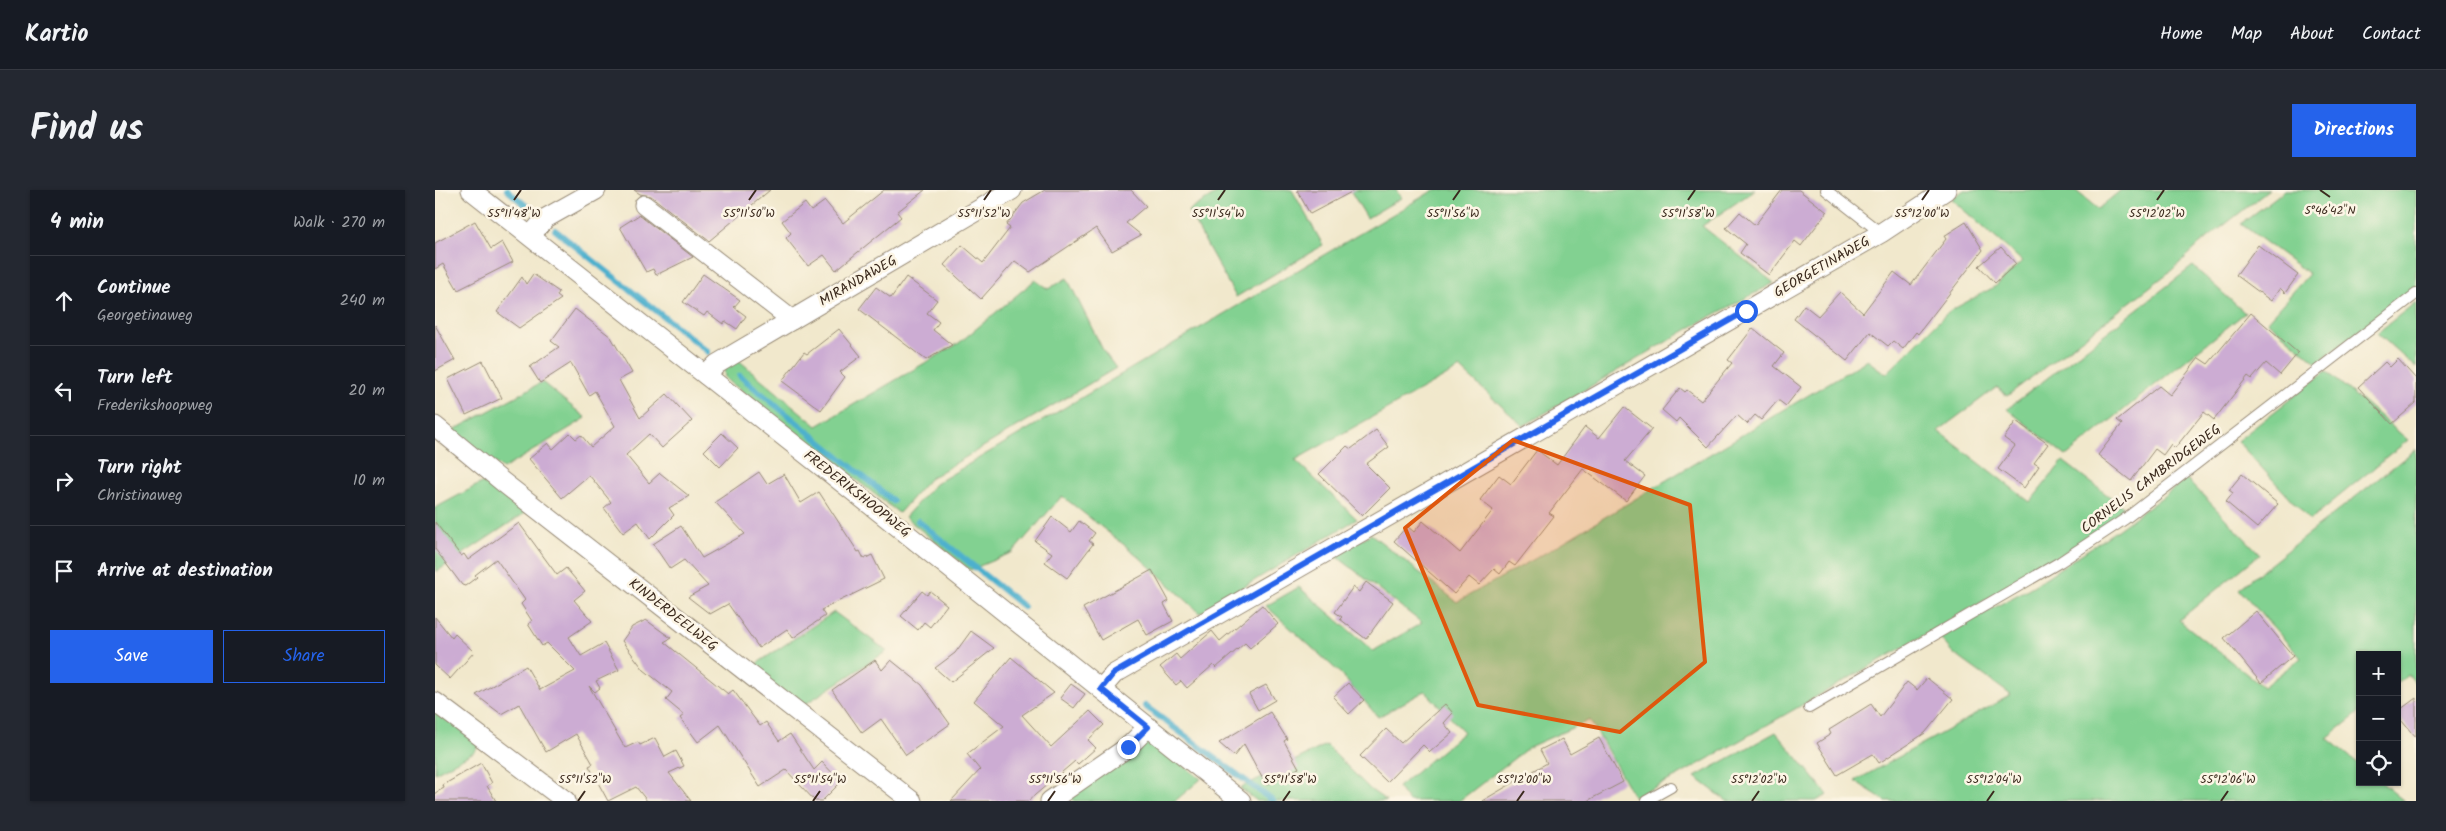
<!DOCTYPE html>
<meta charset="utf-8">
<style>
:root{--surface:#171b24;--page:#242831;--text:#f1f3f6;--muted:#9ea1a6;--line:#363941;--accent:#2563eb}
body{margin:0;font-family:Kalam,sans-serif;background:var(--page);color:var(--text)}
.controls{position:absolute;right:15px;bottom:15px;display:grid;overflow:hidden;border-radius:0px;box-shadow:0 1px 4px #0004}
.controls button{width:45px;height:45px;display:grid;place-items:center;padding:0;border:0;border-bottom:1px solid var(--line);background:var(--surface);color:var(--text);font:25px sans-serif}
.stop{position:absolute;width:15px;height:15px;margin:-11px;border:4px solid #2563eb;border-radius:50%;background:#fff}
.stop.end{background:#2563eb;border-color:#fff;box-shadow:0 1px 5px #0008}
.list{margin:0;padding:0;list-style:none}
h2{display:flex;justify-content:space-between;align-items:center;height:65px;margin:0;padding:0 20px;font-size:21px}
h2 small{font-size:16px;font-weight:400;color:var(--muted)}
.list li{display:grid;grid-template-columns:32px 1fr auto;gap:15px;align-items:center;box-sizing:border-box;height:90px;padding:0 20px;border-top:1px solid var(--line)}
.list b{display:block;font-size:19px;white-space:nowrap}
.list p{margin:0;font-size:16px;white-space:nowrap;color:var(--muted)}
.list em{font-size:16px;font-style:normal;color:var(--muted)}
.actions{display:flex;gap:10px;padding:15px 20px}
.actions a{flex:1;padding:11px 0;border:1px solid var(--accent);border-radius:0px;text-align:center;font-size:18px;color:var(--accent)}
.actions .main{background:var(--accent);color:#fff}
.icon{flex:none;width:28px;height:28px;fill:none;stroke:currentColor;stroke-width:2;stroke-linecap:round;stroke-linejoin:round}
.map{position:relative;flex:none;width:1981px;height:611px;overflow:hidden;border-radius:0px}
header{display:flex;align-items:center;gap:30px;box-sizing:border-box;height:70px;padding:0 25px;background:var(--surface);border-bottom:1px solid var(--line)}
header strong{font-size:24px}
nav{display:flex;gap:28px;margin-inline-start:auto;font-size:18px}
.intro{display:flex;align-items:center;justify-content:space-between;box-sizing:border-box;height:120px;padding:0 30px}
h1{margin:0;font-size:35px}
.button{padding:12px 22px;border-radius:0px;background:var(--accent);color:#fff;font-size:18px;font-weight:700}
main{display:flex;gap:30px;padding:0 30px}
aside{flex:1;background:var(--surface);border-radius:0px;box-shadow:0 1px 4px #0004}
.map>svg:first-child{display:block}
.green{fill:#82d191;stroke:#5e7e58}
.lines{fill:none;stroke-linecap:round;stroke-linejoin:round}
.stream{stroke:#4eb0cd;stroke-width:6}
.building{fill:#ccacd3}
.service-casing{stroke:#968975;stroke-width:12}
.minor-casing{stroke:#968975;stroke-width:21}
.service{stroke:#fff;stroke-width:10}
.minor{stroke:#fff;stroke-width:19}
.route{stroke:#2563eb;stroke-width:6}
.marked{fill:#df570d;fill-opacity:0.2;stroke:#df570d;stroke-width:4;stroke-linejoin:round}
.ticks{fill:none;stroke:#3b2a1e;stroke-width:2}
.labels{text-anchor:middle;dominant-baseline:central;stroke-width:5;stroke-linejoin:round;paint-order:stroke}
.street-label{font-size:14px;fill:#3b2a1e;stroke:#fcf5e5}
.ticks-label{font-size:12px;text-anchor:middle;fill:#3b2a1e;stroke:#fcf5e5;stroke-width:5;stroke-linejoin:round;paint-order:stroke}
</style>
<header>
<strong>Kartio</strong>
<nav><a>Home</a><a>Map</a><a>About</a><a>Contact</a></nav>
</header>
<div class="intro"><h1>Find us</h1><a class="button">Directions</a></div>
<main>
<aside>
<h2>4 min<small>Walk · 270 m</small></h2>
<ul class="list">
<li><svg class="icon" aria-label="ahead" viewBox="0 0 24 24"><path d="M12 20V5M6 11l6-6 6 6"/></svg><div><b>Continue</b><p>Georgetinaweg</p></div><em>240 m</em></li>
<li><svg class="icon" aria-label="left" viewBox="0 0 24 24"><path d="M17 20v-9H6M10 6l-5 5 5 5"/></svg><div><b>Turn left</b><p>Frederikshoopweg</p></div><em>20 m</em></li>
<li><svg class="icon" aria-label="right" viewBox="0 0 24 24"><path d="M7 20v-9h11M14 6l5 5-5 5"/></svg><div><b>Turn right</b><p>Christinaweg</p></div><em>10 m</em></li>
<li><svg class="icon" aria-label="arrive" viewBox="0 0 24 24"><path d="M6 21V4h12l-3 4 3 4H6"/></svg><div><b>Arrive at destination</b></div></li>
</ul>
<div class="actions"><a class="main">Save</a><a>Share</a></div>
</aside>
<div class="map">
<svg width="1981" height="611" viewBox="0 0 1981 611">
<rect width="100%" height="100%" fill="#fcf5e5"/>
<filter id="ink" filterUnits="userSpaceOnUse"><feTurbulence type="fractalNoise" baseFrequency=".02" numOctaves="2"/><feDisplacementMap in="SourceGraphic" scale="10" xChannelSelector="R" yChannelSelector="G"/><feConvolveMatrix kernelMatrix="1 2 1 2 8 2 1 2 1" color-interpolation-filters="sRGB"/></filter>
<filter id="wash" filterUnits="userSpaceOnUse"><feTurbulence type="fractalNoise" baseFrequency=".0096" numOctaves="4" result="noise"/><feDisplacementMap in="SourceGraphic" scale="20" xChannelSelector="R" yChannelSelector="G"/><feGaussianBlur stdDeviation="1.12" result="paint"/><feColorMatrix in="noise" values="0 0 0 0 0 0 0 0 0 0 0 0 0 0 0 0 0 1.4 0 .05"/><feComposite in="paint" operator="in"/></filter>
<g filter="url(#wash)">
<rect width="100%" height="100%" fill="#f1e8cc"/>
<!-- green -->
<g class="green">
<path d="M787 0H857L888 55 801 107 753 21Z"/>
<path d="M915 0H961L966 8 932 28Z"/>
<path d="M999 0H1320L1267 36 1339 93 1260 135 1088 236 1025 178 860 270 922 329 765 423 702 365 627 306 578 362 535 380 470 327 500 294Z"/>
<path d="M1529 0H1640L1663 19 1686 0H1834L1765 54 1737 80 1572 206 1562 197 1503 241 1595 312 1628 271 1692 320 1608 377 1243 586 1199 607 1155 530 1094 557 1024 611H973L963 597 1029 542 990 501 943 527 905 483 831 416 864 397 938 461 987 433 900 365 936 344 1022 412 1110 363 1432 170 1451 184 1513 122 1561 96 1587 71 1516 9Z"/>
<path d="M1850 0H1981V97L1882 173 1832 131 1874 84 1806 34Z"/>
<path d="M1758 76 1810 123 1631 266 1572 219Z"/>
<path d="M632 88 669 162 681 178 494 289 464 323 290 188 289 180 301 168 382 236 524 153 600 90 613 99Z"/>
<path d="M1981 112V178L1942 143Z"/>
<path d="M1891 181 1973 250 1875 330 1802 251Z"/>
<path d="M107 192 151 228 68 279 17 241Z"/>
<path d="M1981 259V494L1974 485 1962 493V465H1925V522L1892 548 1925 575V592H1946L1969 611H1451L1420 591 1576 505 1518 463 1505 448 1598 396 1681 341 1752 289 1825 364 1744 430 1828 497 1866 468 1804 399Z"/>
<path d="M54 289 93 321 1 382 0 318Z"/>
<path d="M399 422 452 461 366 517 315 478Z"/>
<path d="M0 518 47 552 39 562 0 583Z"/>
<path d="M1341 542 1393 605 1381 611H1292L1260 587Z"/>
<path d="M715 550 766 589 740 611H639L633 606 708 551Z"/>
<path d="M891 555 936 600 952 611H822L805 598Z"/>
</g>
<g class="lines">
<!-- stream -->
<g class="stream">
<path d="M72 0 94 18"/>
<path d="M120 40 273 162"/>
<path d="M305 186 458 311"/>
<path d="M483 331 589 417"/>
<path d="M710 516 838 611"/>
</g>
</g>
<g id="blocks">
<!-- building -->
<g class="building">
<path d="M199 0H335L274 51 216 6 205 4Z"/>
<path d="M449 0H490L462 22 466 27 401 80 389 65 373 76 351 48 356 43 347 31 370 13 376 21 390 11 408 33Z"/>
<path d="M610 0H696L711 16 691 33 706 45 677 61 661 38 595 82 580 71 546 109 509 75 527 55 548 73 575 38 571 35 588 13Z"/>
<path d="M862 0H920L875 24Z"/>
<path d="M1347 0H1364L1392 22 1366 56 1360 51 1334 85 1305 63 1311 54 1291 38 1305 22 1320 35Z"/>
<path d="M204 25 258 67 221 85 218 79 211 82 185 37Z"/>
<path d="M40 31 56 59 67 52 78 72 23 100 8 74 0 79V53Z"/>
<path d="M1531 32 1548 60 1483 144 1481 142 1468 159 1458 151 1453 156 1435 142 1412 171 1359 129 1369 115 1383 126 1405 102 1428 123 1459 82 1476 95 1511 49 1509 46Z"/>
<path d="M1823 55 1863 85 1850 103 1845 98 1836 111 1801 85Z"/>
<path d="M1566 57 1581 74 1560 93 1544 76Z"/>
<path d="M98 84 124 102 122 106 126 109 84 138 62 122 87 87 91 94Z"/>
<path d="M268 84 305 110 299 117 311 126 302 139 290 131 288 134 272 122 269 126 248 112Z"/>
<path d="M471 87 502 110 492 123 504 132 498 140 517 155 491 170 424 119 441 97 456 108Z"/>
<path d="M140 119 176 147 197 183 184 190 205 228 232 204 257 231 227 258 214 244 191 265 214 293 225 283 254 306 234 318 239 325 215 349 203 332 188 343 169 318 176 312 154 285 127 308 94 269 113 253 118 259 135 243 141 249 146 245 156 257 180 236 160 201 154 205 136 173 105 193 95 177 124 157 116 151Z"/>
<path d="M1816 123 1863 163 1845 185 1831 173 1817 189 1813 186 1779 230 1769 222 1740 258 1736 254 1728 265 1720 259 1696 291 1663 265 1687 234 1682 230 1724 196 1735 205 1764 168 1773 174Z"/>
<path d="M0 135 20 170 0 181Z"/>
<path d="M1318 138 1349 163 1339 176 1366 197 1351 216 1343 210 1326 230 1320 225 1312 234 1302 225 1273 257 1244 228 1241 232 1227 220 1245 198 1250 202 1252 200 1266 211 1297 173 1293 170Z"/>
<path d="M404 139 426 166 405 182 410 187 386 220 347 191 369 162 372 164Z"/>
<path d="M1963 169 1981 189V213L1957 234 1923 197 1950 172 1955 177Z"/>
<path d="M48 171 67 208 31 225 13 189Z"/>
<path d="M1189 217 1217 239 1190 271 1210 286 1191 311 1148 279 1114 323 1119 326 1080 376 1074 372 1065 384 1059 379 1044 395 1034 387 1019 404 959 351 972 336 979 342 988 331 1025 363 1058 320 1045 310 1064 285 1076 294 1102 260 1122 275 1150 237 1164 248Z"/>
<path d="M1581 231 1613 254 1599 273 1604 276 1589 298 1563 279 1580 256 1569 248Z"/>
<path d="M941 240 954 257 931 274 955 298 927 326 884 284 912 256 916 259Z"/>
<path d="M287 243 303 258 285 277 269 261Z"/>
<path d="M324 282 332 294 349 284 366 313 384 302 423 362 425 361 429 369 437 365 449 389 386 420 390 426 358 448 352 439 324 458 293 414 275 424 253 407 273 396 249 370 235 379 218 354 246 336 267 368 310 344 280 312Z"/>
<path d="M1807 284 1843 314 1822 338 1791 312 1798 303 1794 300Z"/>
<path d="M617 327 636 342 644 331 660 343 654 351 658 354 632 388 610 372 617 363 600 351Z"/>
<path d="M0 332 26 366 29 364 33 370 84 333 122 385 131 378 150 401 139 410 157 431 134 447 146 466 169 453 184 480 161 491 165 498 160 502 154 496 190 558 203 552 205 555 220 548 230 567 241 561 249 576 234 583 256 611H212L201 597 173 611 154 576 158 574 141 544 111 562 84 514 66 524 41 505 91 476 105 500 140 481 112 453 107 456 93 434 97 431 86 414 90 410 61 369 40 385 42 387 30 396 27 395 0 359Z"/>
<path d="M717 380 734 411 729 414 738 431 712 445 703 429 666 450 648 418Z"/>
<path d="M931 392 958 412 931 449 905 429 907 427 900 422 918 397 924 402Z"/>
<path d="M487 401 492 405 495 401 512 415 495 437 489 432 483 440 466 426Z"/>
<path d="M827 415 843 434 815 458 810 453 781 478 778 475 752 498 746 491 741 495 725 477 741 464 745 469 777 441 785 451Z"/>
<path d="M1821 421 1858 466 1826 493 1789 448Z"/>
<path d="M0 427 17 448 20 444 39 462 15 489 0 475Z"/>
<path d="M211 430 236 448 229 452 293 504 298 500 325 536 331 532 344 551 355 544 379 580 387 572 406 592 387 611H380L351 580 325 597 285 535 263 552 245 528 249 525 231 510 237 502 209 480 187 451 197 437Z"/>
<path d="M536 441 559 458 516 492 500 478 520 463Z"/>
<path d="M576 467 619 503 587 525 616 557 655 521 669 535 653 550 661 558 643 574 640 571 593 611H516L545 580 532 564 569 536 539 511Z"/>
<path d="M440 470 447 480 456 470 487 495 515 534 471 565 446 529 427 543 397 500Z"/>
<path d="M1492 488 1518 509 1490 543 1444 573 1438 564 1402 585 1382 553 1396 544 1394 540 1436 514 1445 527 1472 492 1482 500Z"/>
<path d="M913 493 929 510 914 524 898 507Z"/>
<path d="M636 494 650 504 639 518 625 508Z"/>
<path d="M831 495 840 510 823 520 814 504Z"/>
<path d="M1981 508V548L1962 525V522Z"/>
<path d="M1010 514 1018 523 1009 533 1017 543 995 562 988 555 952 592 925 566 951 539 966 553Z"/>
<path d="M835 522 852 549 849 551 864 578 831 595 809 554 799 566 784 553Z"/>
<path d="M1164 548 1188 592 1152 611H1047L1112 573 1105 560 1127 549 1135 564Z"/>
<path d="M46 573 57 593 52 596 61 611H0V603L9 598 8 595Z"/>
</g>
</g>
</g>
<g filter="url(#ink)">
<use href="#blocks" fill-opacity="0" stroke="#968975" stroke-width="1"/>
<g class="lines">
<defs>
<g id="service">
<path d="M1391 0 1446 43"/>
<path d="M1374 518 1625 372 1690 329 1981 104"/>
<path d="M1211 611 1236 597"/>
</g>
<g id="minor">
<path d="M36 0 447 324 806 611"/>
<path d="M209 15 357 130"/>
<path d="M95 46 111 28 161 0"/>
<path d="M271 185 282 174 577 0"/>
<path d="M0 236 69 293 477 611"/>
<path d="M666 499 679 484 1446 43 1511 0"/>
<path d="M0 512 131 611"/>
<path d="M615 611 693 557 713 537"/>
</g>
</defs>
<!-- service casing -->
<use href="#service" class="service-casing"/>
<!-- minor casing -->
<use href="#minor" class="minor-casing"/>
<!-- service -->
<use href="#service" class="service"/>
<!-- minor -->
<use href="#minor" class="minor"/>
</g>
</g>
<g class="lines" filter="url(#ink)">
<!-- route -->
<path class="route" d="M693 557 713 537 666 499 678 484 1311 121"/>
</g>
<!-- marked area -->
<path class="marked" d="M1078 250 1255 315 1270 472 1185 542 1043 515 970 338Z"/>
<!-- ticks -->
<path class="ticks" d="M1885 0 1895 7M79 10 86 0M314 10 321 0M549 10 556 0M783 10 790 0M1018 10 1025 0M1253 10 1260 0M1487 10 1494 0M1722 10 1729 0M143 611 150 601M378 611 385 601M613 611 620 601M848 611 855 601M1082 611 1089 601M1317 611 1324 601M1552 611 1559 601M1786 611 1793 601"/>
<g class="labels">
<!-- street labels -->
<g class="street-label">
<text transform="translate(1387 77) rotate(-30)">GEORGETINAWEG</text>
<text transform="translate(423 91) rotate(-30)">MIRANDAWEG</text>
<text transform="translate(1716 289) rotate(-37)">CORNELIS CAMBRIDGEWEG</text>
<text transform="translate(422 304) rotate(38)">FREDERIKSHOOPWEG</text>
<text transform="translate(238 425) rotate(38)">KINDERDEELWEG</text>
</g>
</g>
<g class="ticks-label">
<text x="1895" y="24">5°46'42"N</text>
<text x="79" y="27">55°11'48"W</text>
<text x="314" y="27">55°11'50"W</text>
<text x="549" y="27">55°11'52"W</text>
<text x="783" y="27">55°11'54"W</text>
<text x="1018" y="27">55°11'56"W</text>
<text x="1253" y="27">55°11'58"W</text>
<text x="1487" y="27">55°12'00"W</text>
<text x="1722" y="27">55°12'02"W</text>
<text x="150" y="593">55°11'52"W</text>
<text x="385" y="593">55°11'54"W</text>
<text x="620" y="593">55°11'56"W</text>
<text x="855" y="593">55°11'58"W</text>
<text x="1089" y="593">55°12'00"W</text>
<text x="1324" y="593">55°12'02"W</text>
<text x="1559" y="593">55°12'04"W</text>
<text x="1793" y="593">55°12'06"W</text>
</g>
</svg>
<div class="controls">
<button>+</button>
<button>−</button>
<button><svg class="icon" aria-label="locate" viewBox="0 0 24 24"><circle cx="12" cy="12" r="6"/><path d="M12 2v4M12 18v4M2 12h4M18 12h4"/></svg></button>
</div>
<div class="stop" style="left:1311px;top:121px"></div>
<div class="stop end" style="left:693px;top:557px"></div>
</div>
</main>
